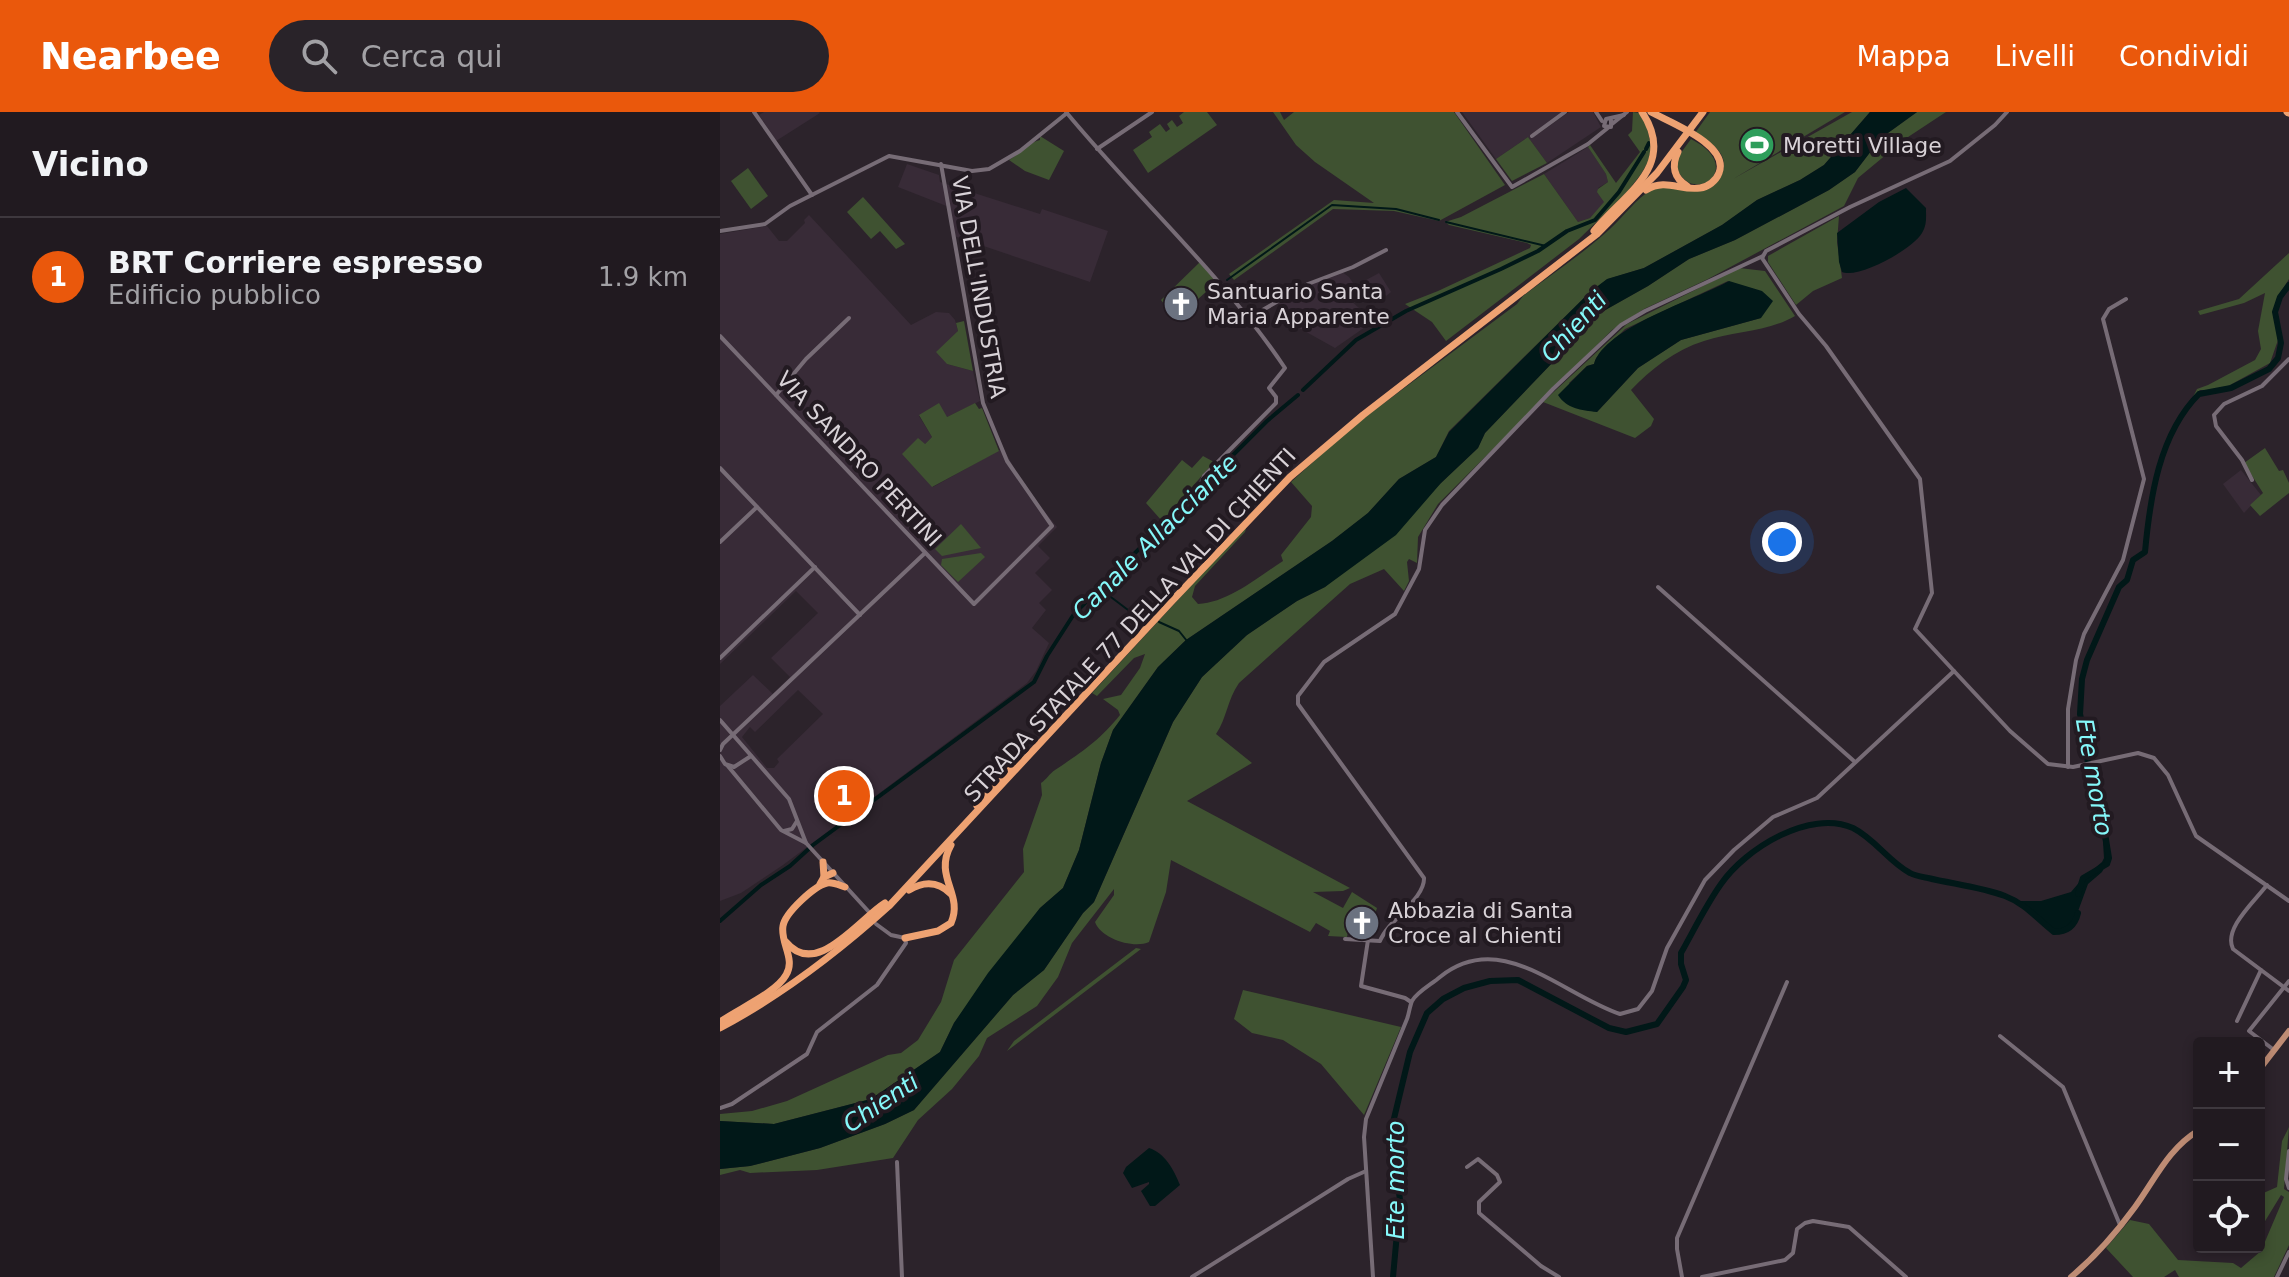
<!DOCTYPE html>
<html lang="it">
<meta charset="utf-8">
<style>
:root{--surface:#211a20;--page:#292329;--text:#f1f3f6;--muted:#a2a1a5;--line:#3e383e;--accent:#ea580c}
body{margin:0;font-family:"DejaVu Sans",sans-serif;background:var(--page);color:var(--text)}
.controls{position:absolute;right:24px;bottom:24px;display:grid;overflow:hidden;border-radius:8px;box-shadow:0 4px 12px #0003}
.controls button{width:72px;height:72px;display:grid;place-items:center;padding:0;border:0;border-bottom:2px solid var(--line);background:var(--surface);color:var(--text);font:40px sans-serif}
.you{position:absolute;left:1062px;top:430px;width:28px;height:28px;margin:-20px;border:6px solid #fff;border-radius:50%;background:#1a73e8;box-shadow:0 0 0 12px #1a73e833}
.badge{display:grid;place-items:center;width:52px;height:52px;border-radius:50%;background:var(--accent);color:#fff;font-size:26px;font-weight:700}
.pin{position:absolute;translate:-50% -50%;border:4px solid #fff;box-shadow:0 2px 8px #0006}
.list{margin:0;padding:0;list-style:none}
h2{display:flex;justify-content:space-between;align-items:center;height:104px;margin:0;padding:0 32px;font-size:34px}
h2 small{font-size:26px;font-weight:400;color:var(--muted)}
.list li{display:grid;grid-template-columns:52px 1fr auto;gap:24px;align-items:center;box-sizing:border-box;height:120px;padding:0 32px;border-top:2px solid var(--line)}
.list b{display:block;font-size:30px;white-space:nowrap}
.list p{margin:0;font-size:26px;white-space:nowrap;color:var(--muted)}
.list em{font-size:26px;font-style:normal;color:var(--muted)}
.icon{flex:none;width:44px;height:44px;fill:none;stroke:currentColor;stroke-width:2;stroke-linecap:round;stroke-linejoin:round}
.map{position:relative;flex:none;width:1569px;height:1165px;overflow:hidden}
header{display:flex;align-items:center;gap:48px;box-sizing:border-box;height:112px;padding:0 40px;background:var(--accent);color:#fff}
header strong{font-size:38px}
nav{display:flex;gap:44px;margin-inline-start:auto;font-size:28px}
.search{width:560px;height:72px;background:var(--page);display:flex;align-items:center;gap:20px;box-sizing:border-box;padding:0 28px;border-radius:44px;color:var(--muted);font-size:30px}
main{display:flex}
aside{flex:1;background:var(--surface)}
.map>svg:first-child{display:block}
.built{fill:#382b37;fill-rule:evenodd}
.green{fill:#3f5231;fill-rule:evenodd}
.water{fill:#011818}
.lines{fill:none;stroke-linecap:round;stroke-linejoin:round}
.stream{stroke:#011818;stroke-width:2}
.canal{stroke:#011818;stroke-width:4}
.river{stroke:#011818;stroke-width:6}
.minor{stroke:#776c76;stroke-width:4}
.major{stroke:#be8c74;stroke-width:6}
.highway{stroke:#eea272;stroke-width:7}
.labels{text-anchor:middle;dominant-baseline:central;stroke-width:8;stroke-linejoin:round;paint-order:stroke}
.poi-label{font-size:22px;fill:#d8d2d7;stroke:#221a21;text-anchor:start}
.street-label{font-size:22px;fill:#d8d2d7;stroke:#221a21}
.water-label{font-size:24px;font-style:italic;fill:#85f8fa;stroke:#221a21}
</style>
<header>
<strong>Nearbee</strong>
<div class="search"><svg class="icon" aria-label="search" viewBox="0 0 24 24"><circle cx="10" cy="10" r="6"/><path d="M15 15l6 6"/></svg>Cerca qui</div>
<nav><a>Mappa</a><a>Livelli</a><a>Condividi</a></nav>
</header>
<main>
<aside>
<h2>Vicino<small></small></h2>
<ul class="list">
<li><span class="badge">1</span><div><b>BRT Corriere espresso</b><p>Edificio pubblico</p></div><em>1.9 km</em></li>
</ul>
</aside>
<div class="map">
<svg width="1569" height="1165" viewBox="0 0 1569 1165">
<rect width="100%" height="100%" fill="#2c232b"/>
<!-- built -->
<g class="built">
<path d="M44 0H99L100 1 56 29 39 3Z"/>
<path d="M742 0H843L816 20 818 22 849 0H873L881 15 827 51 808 25 776 47Z"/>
<path d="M868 35 886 62 888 70 878 76 885 90 870 106 858 110 824 62Z"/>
<path d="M187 52 219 63 220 70 320 102 322 97 388 119 370 170 234 124 229 95 178 75Z"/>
<path d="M89 103 191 213 216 200 229 201 235 208 238 219 227 252 253 259 260 289 227 305 199 304 212 325 205 332 213 375 283 336 305 375 337 415 318 434 330 446 315 461 332 478 319 491 326 498 312 516 329 531 316 559 307 571 63 753 21 781 0 789V594L33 563 53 582 70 565 51 546 98 501 76 479 0 552V122L47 114 59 129H67L85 111 84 108ZM78 578 103 602 57 647 59 650 54 656H47L22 625 30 615 35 620Z"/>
<path d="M622 160 629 165 635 174 659 161 671 180 666 184 663 179 658 181 654 175 630 188 648 204V213L615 236 563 207 567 200 557 190 588 172Z"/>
<path d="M1521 358 1541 383 1524 401 1503 372Z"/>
</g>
<!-- green -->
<g class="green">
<path d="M464 0H487L497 13 428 61 413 38 432 25 429 20 440 12 446 20 450 17 447 12 452 8 457 15 463 11 459 4Z"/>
<path d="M553 0H560L564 8 574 0H734L785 73 719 109 674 99 613 97 514 168 509 162 614 88 654 91 595 50 576 33Z"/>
<path d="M913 0 919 1 927 15 931 34 929 48 921 62 907 80 859 127 726 229 712 210 685 192 718 179 810 136 811 133 807 131 729 113 725 110 741 105 824 62 858 110 870 106 884 90 877 80 878 77 888 70 886 62 868 35 870 33 896 71 920 40 908 23 912 19Z"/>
<path d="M990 0H1125L1013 67 1132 0H1150L1104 53 1080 68 1037 88 1002 113 924 156 888 167 870 180 729 319 716 345 679 367 648 401 612 429 466 528 438 555 393 618 381 651 359 738 343 776 320 796 234 911 220 940 151 987 54 1012 0 1009V1002L32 999 67 989 168 943 181 941 198 928 221 890 234 848 304 760 303 737 322 683 321 671C327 667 329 662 335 658 362 640 379 629 400 603L398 598 383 587 401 583 420 556 425 542 414 546 377 584 372 581 527 413 525 420 475 474 472 485 478 492C508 491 538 465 563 449L561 443 591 405 592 394 571 370 632 315 797 192 803 184C832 162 864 141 891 116 904 104 916 87 931 78 953 66 982 94 999 67 1014 44 992 31 975 21Z"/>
<path d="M1197 0H1226L1185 27 1138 66 1124 94 988 167 924 197 892 218 718 392 698 425 697 451 689 447 687 450 689 469 684 479 664 457 630 472 519 571C507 588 507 606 496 622L532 651 467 689 630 776 623 779 593 780 623 796 632 780 657 796 655 802 636 799 632 818 628 819 627 825 608 824 610 819 596 811 590 820 451 748 446 780 429 830C414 837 381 827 375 810L394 783V777L352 831 338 865 317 894 267 926 259 944 232 977 198 1008 173 1046 97 1058 30 1061 20 1058 0 1063V1057L30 1054 100 1036 165 1012 194 998 293 883 324 858 363 801 374 790 453 610 482 565 527 523 577 489 605 475 721 371 758 336 765 321 880 201 928 174 969 147 1015 128 1109 78 1135 60 1161 26Z"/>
<path d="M320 24 344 39 329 68 305 59 289 48C300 41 308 31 320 28Z"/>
<path d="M808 25 827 51 792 69 776 47Z"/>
<path d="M971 27C1031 58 965 99 955 49Z"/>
<path d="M28 56 48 84 31 97 11 69Z"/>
<path d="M143 85 185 132 176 137 160 119 151 127 127 100Z"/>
<path d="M1119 104 1117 130 1122 166 1093 179 1076 193 1048 150V144Z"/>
<path d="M1569 141V167L1557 186 1554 201 1558 228 1550 251 1501 278H1480L1473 285 1477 277 1488 273 1535 248 1541 237 1538 219 1545 181 1524 191 1480 203 1478 199 1519 187Z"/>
<path d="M481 149 498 169 456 207 441 188Z"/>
<path d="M1019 156 1045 159 1075 204C1048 220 1014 219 984 229 955 238 931 257 911 278L934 307 931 314 915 326 823 290 907 212ZM1008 169 1041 206 961 228 918 256 877 300 849 271 867 254 874 252 876 246 905 217Z"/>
<path d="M244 209 253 259 227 252 216 240 238 219 236 211Z"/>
<path d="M219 291 227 305 255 291 259 297 262 296 279 339 212 375 182 342 198 326 205 332 212 325 199 303Z"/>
<path d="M1545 336 1559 359 1563 358 1569 371V381L1540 404 1530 393 1543 381 1524 351Z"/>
<path d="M483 344 494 350 442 409 426 391 462 348 472 356Z"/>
<path d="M241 412 261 436 222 444 215 437Z"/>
<path d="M261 441 265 445 238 470 221 453 222 447Z"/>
<path d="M416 836 421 837 287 939 294 929Z"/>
<path d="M523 878 681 915 644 1003 601 952 563 928 532 921 514 907Z"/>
<path d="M1569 1015 1564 1077 1569 1080V1133L1554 1165H1459L1455 1158 1444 1165H1413L1386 1136 1410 1108 1429 1112 1458 1148 1513 1151 1521 1156 1541 1139 1564 1085 1561 1083 1539 1119V1083L1557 1075 1562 1029Z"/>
</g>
<!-- water -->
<g class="water">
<path d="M1150 0H1197L1161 26 1135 60 1109 78 1015 128 969 147 928 174 880 201 765 321 758 336 721 371 676 423 605 475 577 489 527 523 482 565 453 610 374 790 363 801 324 858 293 883 194 998 165 1012 100 1036 30 1054 0 1057V1009L54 1012 151 987 220 940 234 911 268 861 320 796 343 776 359 738 381 651 393 618 438 555 466 528 612 429 648 401 679 367 716 345 729 320 870 180 887 167 924 156 1002 113 1037 88 1080 68 1104 53Z"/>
<path d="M1186 76 1206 96C1206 105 1207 113 1202 121 1193 137 1139 167 1122 160L1119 150 1117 121 1159 90Z"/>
<path d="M1009 169 1042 179 1053 189 1041 206 961 228 918 256 877 300C861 298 847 297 838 283L867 254 874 252C885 215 975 188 1009 169Z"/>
<path d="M1373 679 1382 703 1389 746 1382 760 1368 772 1353 813 1344 820H1334L1308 796 1297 789H1321L1351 780 1363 766 1382 750 1384 746 1383 730Z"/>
<path d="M429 1036C445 1041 454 1058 460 1073L435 1094H430L421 1079 429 1072V1070L412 1076 403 1061 406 1055Z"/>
</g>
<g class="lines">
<!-- stream -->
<g class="stream">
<path d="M726 110 826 134"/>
<path d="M507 168 612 93 676 97 719 108"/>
<path d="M379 476 412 501 426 505"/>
<path d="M439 510 459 519 467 529"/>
</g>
<!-- canal -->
<g class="canal">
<path d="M926 37 929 31"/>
<path d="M583 278 636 228 686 199 781 157 818 139 847 119 875 108 899 80 924 40"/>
<path d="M0 809 41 773 70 754 93 733 314 570 327 544 354 502 547 309 578 283"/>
</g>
<!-- river -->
<g class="river">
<path d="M1358 782 1363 766 1387 752 1389 746 1382 703 1369 666 1366 630 1360 602 1362 567 1367 548 1399 475 1407 468 1413 448 1425 440C1430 386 1439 322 1479 282L1511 276 1549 257 1558 246 1561 231 1555 200 1560 185 1569 173"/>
<path d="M673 1165 680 1088 671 1019 690 940 707 901 723 887 744 876 770 869 798 868 889 916 906 920 937 912 963 875 966 868 961 852V841C974 818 986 793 1001 772 1026 736 1090 697 1133 716 1155 727 1169 750 1190 761 1195 764 1203 765 1208 766 1233 772 1261 775 1285 784 1306 792 1317 807 1334 820 1347 820 1355 814 1358 801"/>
</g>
<!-- minor -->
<g class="minor">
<path d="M34 0 92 83"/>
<path d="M346 0C418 87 502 162 565 256L549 276 556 285V291L484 364 481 371 486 376 499 368"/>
<path d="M737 0 792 75 868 32 889 15"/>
<path d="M876 0 882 9"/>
<path d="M891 7V15L884 14 886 7 904 3"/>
<path d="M892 12 907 0"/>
<path d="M812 24 845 0"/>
<path d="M377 37 432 0"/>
<path d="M0 119 45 112 70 94 169 44 252 59 269 57 300 39 347 1"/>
<path d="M527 207 588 172 633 155 666 138"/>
<path d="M0 224 254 492 332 414 287 349 263 291 221 52"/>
<path d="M56 283 86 247 129 206"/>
<path d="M0 356 140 503"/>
<path d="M1532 368 1522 348 1496 314 1494 303 1504 292 1542 274 1569 247"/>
<path d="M0 430 37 395"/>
<path d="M938 475 1135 650"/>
<path d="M0 546 95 455"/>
<path d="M1234 559 1195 517 1212 481 1200 367 1106 234 1079 202 1042 146 1046 139 1130 95 1230 49 1275 13 1287 0"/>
<path d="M0 608 69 687 86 731 149 800"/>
<path d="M0 638 3 632 205 441"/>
<path d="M0 644 5 652 14 655 31 644"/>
<path d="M7 653 61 718 86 731"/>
<path d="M1348 655V597L1356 548 1364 522 1403 448 1424 367 1383 207 1389 197 1406 187"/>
<path d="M64 719 72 717 77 709"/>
<path d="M1547 773C1534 790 1503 817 1513 837L1569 879"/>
<path d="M156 812 171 823 185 826"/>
<path d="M625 827 660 829C668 808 705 787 704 766L578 592V584L604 550 675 502 699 457 705 418 722 393 833 277 901 213 925 199 1043 144"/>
<path d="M648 828 641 874 685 886 691 890"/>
<path d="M1517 909 1541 858"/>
<path d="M1280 924 1343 975 1400 1113"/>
<path d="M1554 938 1529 919 1569 869"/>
<path d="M0 996 12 992 87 942 97 920 157 873 186 831 185 826"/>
<path d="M1569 1039 1566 1067 1569 1076"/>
<path d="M177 1050 182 1165"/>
<path d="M747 1055 758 1047 777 1063 780 1070 759 1090V1101L821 1154 839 1165"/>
<path d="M472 1165 628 1067 646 1059"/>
<path d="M653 1165 644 1025 646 1007 687 907C689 902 690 893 692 889 697 880 712 872 720 865 781 816 841 882 900 902L918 897 932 879 947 836 985 768 1014 738 1053 705 1097 686 1234 559 1290 619 1328 652 1353 655 1418 641 1434 646 1448 663 1476 724 1569 789"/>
<path d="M962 1165 957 1137V1126L1067 870"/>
<path d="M982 1165 1065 1148 1073 1141 1077 1117 1085 1111 1093 1109 1129 1115 1186 1165"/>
<path d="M1557 1165 1569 1140"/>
</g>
<!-- major -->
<g class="major">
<path d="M1539 958 1569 919"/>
<path d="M1351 1165C1375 1145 1396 1121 1415 1095 1436 1066 1448 1037 1479 1018"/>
</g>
<!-- highway -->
<g class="highway">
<path d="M1567 0 1569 1"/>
<path d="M958 40C951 54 954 66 967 74"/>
<path d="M926 78C946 66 960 79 980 76 988 75 996 69 999 61 1010 33 951 11 931 0"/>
<path d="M874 119C904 82 958 54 922 0"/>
<path d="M257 694 297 650"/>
<path d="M103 750 104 765"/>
<path d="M100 772 104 765 113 761"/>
<path d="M189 778C204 769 218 769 231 782"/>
<path d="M185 826 218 819 231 811C244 782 213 765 231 733"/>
<path d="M66 830C96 867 138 808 165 791"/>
<path d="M0 910C18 897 56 881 66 863 76 847 60 831 63 814 65 801 94 774 107 771 113 770 119 773 125 775"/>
<path d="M0 916C62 883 117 841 169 794L451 490 570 365 643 303 877 122 937 61 983 0"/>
</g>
</g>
<!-- icons -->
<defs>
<symbol id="stadium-disc" viewBox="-11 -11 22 22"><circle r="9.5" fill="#2e9e5b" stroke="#221a21"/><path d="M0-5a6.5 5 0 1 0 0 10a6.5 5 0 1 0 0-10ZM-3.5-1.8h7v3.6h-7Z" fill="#fff"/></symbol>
<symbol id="church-disc" viewBox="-11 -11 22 22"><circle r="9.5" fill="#6b7280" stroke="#221a21"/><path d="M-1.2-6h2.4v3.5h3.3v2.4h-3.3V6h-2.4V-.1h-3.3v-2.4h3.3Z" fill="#fff"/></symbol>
</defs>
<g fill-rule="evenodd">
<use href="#stadium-disc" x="1017" y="13" width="40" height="40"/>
<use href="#church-disc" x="441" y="172" width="40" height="40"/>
<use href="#church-disc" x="622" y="791" width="40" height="40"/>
</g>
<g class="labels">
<!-- poi labels -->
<g class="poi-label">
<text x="1063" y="33">Moretti Village</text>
<text x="487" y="179">Santuario Santa<tspan x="487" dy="25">Maria Apparente</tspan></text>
<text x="668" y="798">Abbazia di Santa<tspan x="668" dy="25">Croce al Chienti</tspan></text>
</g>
<!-- street labels -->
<g class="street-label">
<text transform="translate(259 175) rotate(80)">VIA DELL'INDUSTRIA</text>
<text transform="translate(139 347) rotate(47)">VIA SANDRO PERTINI</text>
<text transform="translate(410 513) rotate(-47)">STRADA STATALE 77 DELLA VAL DI CHIENTI</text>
</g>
<!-- water labels -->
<g class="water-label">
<text transform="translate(854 215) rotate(-48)">Chienti</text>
<text transform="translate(435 425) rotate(-45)">Canale Allacciante</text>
<text transform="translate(1374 665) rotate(80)">Ete morto</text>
<text transform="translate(161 991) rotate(-34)">Chienti</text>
<text transform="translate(676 1068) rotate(-90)">Ete morto</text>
</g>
</g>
</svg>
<div class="controls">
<button>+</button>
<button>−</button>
<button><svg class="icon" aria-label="locate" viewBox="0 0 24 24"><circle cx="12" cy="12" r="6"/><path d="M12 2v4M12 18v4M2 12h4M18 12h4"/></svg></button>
</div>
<div class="you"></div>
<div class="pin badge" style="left:124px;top:684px">1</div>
</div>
</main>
